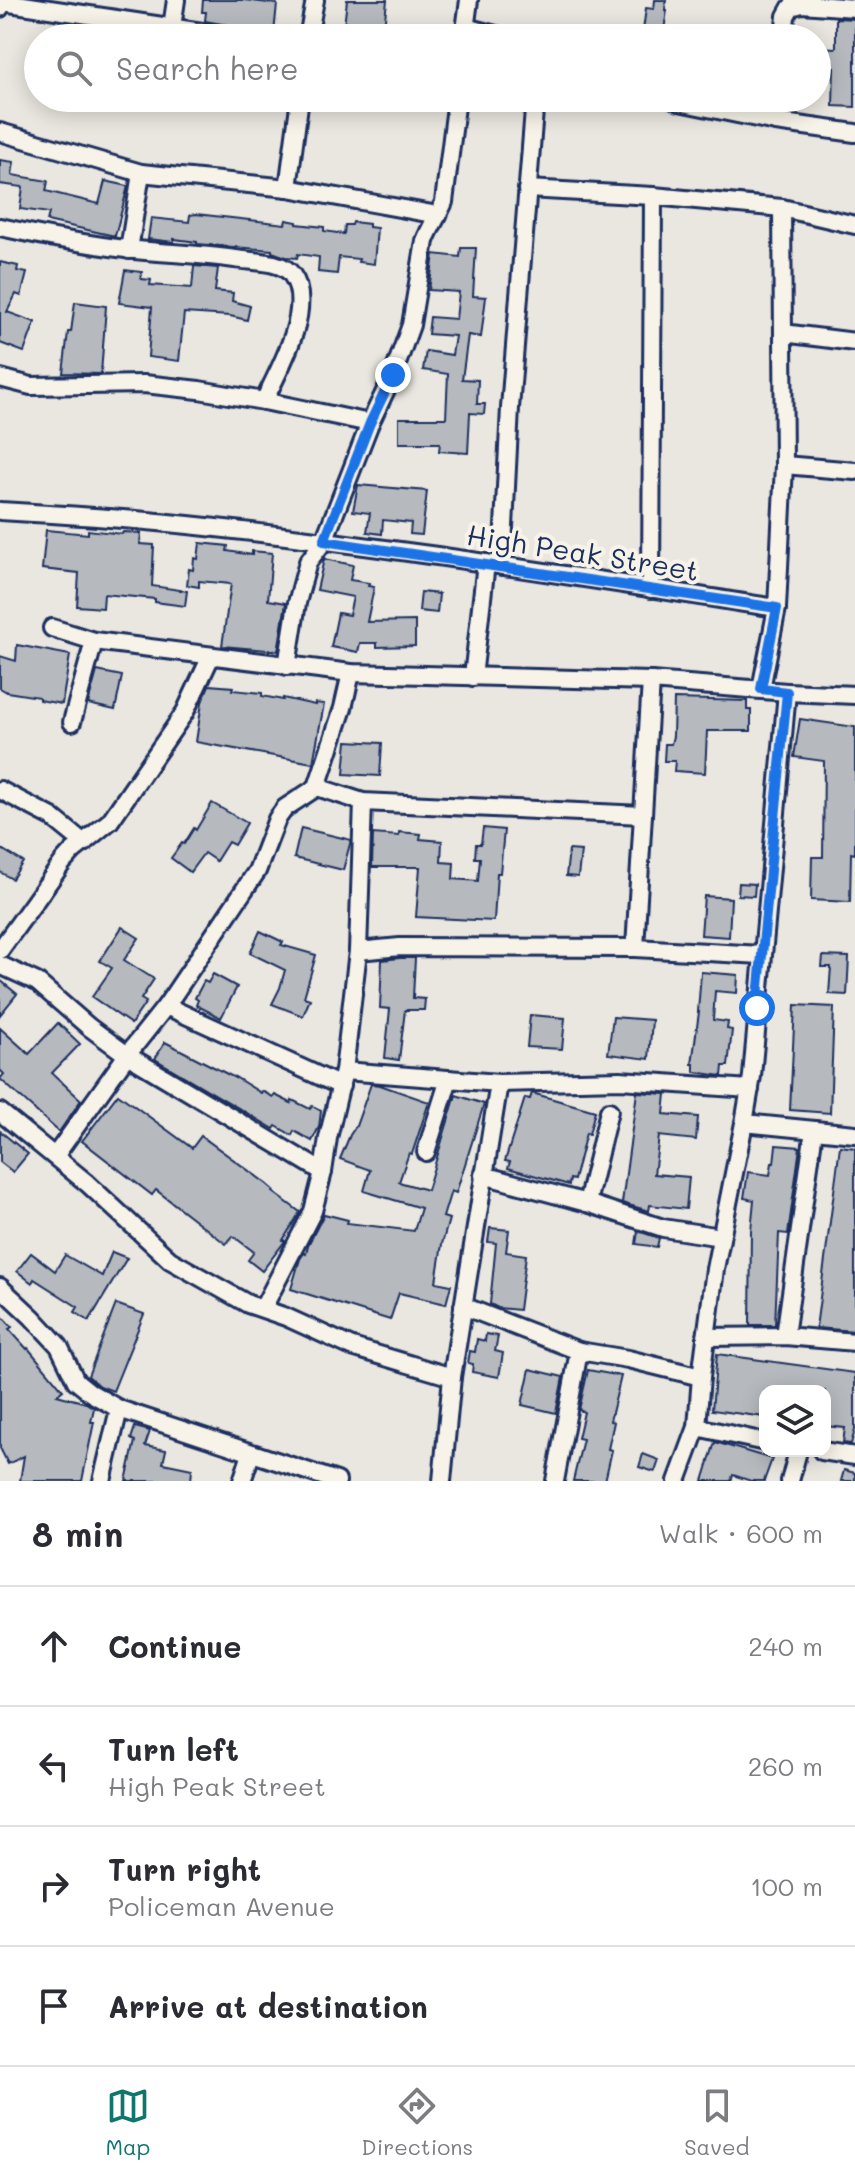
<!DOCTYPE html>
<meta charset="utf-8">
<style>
:root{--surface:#fff;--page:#f2f2f3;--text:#2b2b33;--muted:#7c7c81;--line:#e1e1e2;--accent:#0f766e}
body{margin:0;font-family:Mali,sans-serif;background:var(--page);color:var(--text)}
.controls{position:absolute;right:24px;bottom:24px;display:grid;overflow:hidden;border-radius:16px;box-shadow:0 4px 20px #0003}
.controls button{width:72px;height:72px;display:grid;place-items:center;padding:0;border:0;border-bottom:2px solid var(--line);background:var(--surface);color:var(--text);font:40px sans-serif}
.stop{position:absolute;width:24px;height:24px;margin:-18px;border:6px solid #1a73e8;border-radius:50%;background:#fff}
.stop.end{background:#1a73e8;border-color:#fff;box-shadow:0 2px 8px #0008}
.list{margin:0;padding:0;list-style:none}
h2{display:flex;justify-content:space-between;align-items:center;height:104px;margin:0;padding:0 32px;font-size:34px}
h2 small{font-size:26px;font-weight:400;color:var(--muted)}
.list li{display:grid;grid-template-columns:52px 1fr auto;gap:24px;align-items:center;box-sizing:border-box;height:120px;padding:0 32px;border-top:2px solid var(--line)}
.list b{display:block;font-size:30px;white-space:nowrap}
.list p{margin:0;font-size:26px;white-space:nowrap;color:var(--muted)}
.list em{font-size:26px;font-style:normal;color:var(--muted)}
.icon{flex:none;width:44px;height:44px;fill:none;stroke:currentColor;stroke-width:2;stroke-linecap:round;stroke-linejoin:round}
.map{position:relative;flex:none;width:855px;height:1481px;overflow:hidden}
.search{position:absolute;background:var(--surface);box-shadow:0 4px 20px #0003;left:24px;right:24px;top:24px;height:88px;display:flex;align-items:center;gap:20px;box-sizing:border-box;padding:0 28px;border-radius:44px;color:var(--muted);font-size:30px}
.sheet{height:584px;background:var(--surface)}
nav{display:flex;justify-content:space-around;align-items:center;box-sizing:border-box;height:112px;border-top:2px solid var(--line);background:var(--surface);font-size:22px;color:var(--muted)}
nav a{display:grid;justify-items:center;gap:4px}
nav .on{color:var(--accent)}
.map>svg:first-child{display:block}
.building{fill:#b6babf;stroke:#1b2f5e;stroke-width:2}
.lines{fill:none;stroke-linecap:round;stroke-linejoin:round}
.minor-casing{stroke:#1b2f5e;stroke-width:22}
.minor{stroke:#f7f3e8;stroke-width:16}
.route{stroke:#1a73e8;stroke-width:10}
.labels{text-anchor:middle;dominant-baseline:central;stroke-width:8;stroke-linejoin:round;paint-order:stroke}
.street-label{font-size:28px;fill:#1b2f5e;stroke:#f7f3e8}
</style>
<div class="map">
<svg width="855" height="1481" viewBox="0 0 855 1481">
<rect width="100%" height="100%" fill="#eae7e0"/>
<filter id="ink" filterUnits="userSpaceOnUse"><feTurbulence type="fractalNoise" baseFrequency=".0125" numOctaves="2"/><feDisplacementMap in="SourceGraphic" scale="16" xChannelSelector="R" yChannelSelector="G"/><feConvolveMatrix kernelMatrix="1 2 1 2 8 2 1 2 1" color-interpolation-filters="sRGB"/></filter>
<g filter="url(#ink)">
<!-- building -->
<g class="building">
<path d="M203 0H244L277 4 274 33 205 21 206 12H202Z"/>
<path d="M347 0H387L383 38 343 35Z"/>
<path d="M655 0H666L665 10H667L663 38H642L646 8 654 9Z"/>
<path d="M836 18 855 19V107L833 106 834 67 817 66V47L836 48Z"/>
<path d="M0 160 14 162 12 175 48 181 46 191 99 204 105 181 128 186 115 236 47 221 49 213 20 209 23 187 0 184Z"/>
<path d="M196 214 285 224 286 220 297 222V224L324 227V231L344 234 345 225H352L353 222 369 224V227L377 228 374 264 358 262 359 259 339 257 337 274 318 272 319 257 298 254 297 258 286 257 272 252V250L197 244V242L174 239V242L148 239 151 218 189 222 190 215Z"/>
<path d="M461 248H476L473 296 486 297 481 337 468 335 462 379 478 380 477 404H485L484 414 470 413 468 453 439 451 440 443H399V418H446L448 374 423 370 426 351 452 355 455 336 428 334 430 317 456 319 459 292 429 290 434 254 460 257Z"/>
<path d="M0 262 18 266 17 271 27 273 21 296 16 294 7 312 35 322 24 352 0 343Z"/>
<path d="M194 266 218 268 215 291 233 293 232 301 250 306 247 320 230 316 184 313 179 361 148 357 152 307 119 303 125 270 142 272 141 279 151 280 150 285 192 288Z"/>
<path d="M75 302 106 306 101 374 63 373 68 332H71Z"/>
<path d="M358 485 427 491 422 535 410 534 411 523 383 520 382 534 367 532 370 513 353 511Z"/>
<path d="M46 530 88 534V530L122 534 123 532 141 533 140 544 154 545 152 586 187 591 185 606 155 602V599L104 594 103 608 77 606 79 573 42 569Z"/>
<path d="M200 543 228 546 227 551 252 555V551L272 553 268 600 286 603 278 651 222 646 231 584 199 581V587L187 585 189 569 193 570 194 558 198 559Z"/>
<path d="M324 559 353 565 350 580 369 583 368 586 374 587 367 622 415 621V646L377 647V643H360L358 652 331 647 338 613 349 615 353 597 317 590Z"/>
<path d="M421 592 439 594 437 613 419 611Z"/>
<path d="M17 645 70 655 62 704 39 700V697L7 692 0 688V656L16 661Z"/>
<path d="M97 671 122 676 115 710 88 704Z"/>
<path d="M209 685 233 687 232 690 262 693V696L283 700V698L315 705V703L324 704 313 763 196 742 202 702Z"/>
<path d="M674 699 747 701V710H751V731H707L705 773 674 771 675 761H664L665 744H671L673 736Z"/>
<path d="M800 719 855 727V854L851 853 850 902 811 900 812 857H823L824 761 794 757Z"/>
<path d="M347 741 382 743 380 776 344 774Z"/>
<path d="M212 803 247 823 234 845 228 842 216 861 204 853 190 872 171 858 182 843 184 844 194 828 196 830Z"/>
<path d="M301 828 351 840 343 870 294 858Z"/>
<path d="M483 828 504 830 500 873H497L494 921 416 917 420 867H372L373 834 399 836V832L421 834 420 839 442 841 441 862 454 863 453 879 478 881 480 858H475L476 844H481Z"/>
<path d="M0 848 23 862 12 879 0 872Z"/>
<path d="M569 850 581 851 578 877 566 876Z"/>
<path d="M739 883 755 884 754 896 738 895Z"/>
<path d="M704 896 731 898 729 937 701 935Z"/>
<path d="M122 927 139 938 124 960 154 979 141 999 146 1002 131 1024 92 997 112 968 100 961Z"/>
<path d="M260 931 283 942 281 945 316 955 304 997 310 999 303 1016 272 1004 280 988 285 970 250 953Z"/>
<path d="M823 956 849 957 847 995 829 994 831 967H822Z"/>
<path d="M400 958H415L413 998 425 999 424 1010H405L399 1060 385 1058 390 1009 380 1008 382 960Z"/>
<path d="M701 972 738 975 737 993 715 991 713 1020 728 1022 727 1029 732 1030 728 1066H723L722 1076 694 1072V1064H692L699 1012H698Z"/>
<path d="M213 974 237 987 221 1018 196 1005 198 1000 195 998 204 981 208 983Z"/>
<path d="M0 980 17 994 0 1015Z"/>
<path d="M795 1005 834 1007 830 1113 790 1110Z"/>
<path d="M530 1015 565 1018 562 1049 527 1047Z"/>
<path d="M613 1017 652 1020 649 1059 608 1054Z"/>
<path d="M58 1023 80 1044 52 1073 81 1100 59 1132 0 1079 4 1074 0 1070V1028L29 1054Z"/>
<path d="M165 1042 235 1078V1077L261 1093 262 1091 273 1097 275 1095 291 1103 292 1100 310 1109 312 1106 321 1111 319 1127 312 1141 294 1131 292 1135 276 1126 274 1129 155 1059Z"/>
<path d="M371 1084 380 1085 429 1102 412 1154 409 1153 399 1182 427 1190 456 1095 484 1104 456 1193 451 1191 443 1217 449 1219 442 1244 436 1282 451 1285 446 1304 399 1293 390 1320 291 1289 300 1259 304 1253 306 1254 308 1245 324 1214 348 1220 347 1223 414 1231 421 1208 364 1191 370 1170 340 1159 350 1135 356 1126Z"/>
<path d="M637 1092 666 1094 664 1114 698 1117 696 1140 659 1136 654 1174 689 1177 686 1209 650 1205 649 1211 622 1203Z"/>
<path d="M532 1093 595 1111 589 1134 586 1133 574 1180 570 1179 569 1185 508 1168 510 1162 505 1161 525 1098 530 1099Z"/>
<path d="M118 1094 192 1148 201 1136 267 1184 274 1190 273 1192 300 1212 283 1240 285 1241 262 1271 248 1260 254 1252 233 1236 226 1244 156 1190 152 1195 82 1141Z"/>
<path d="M0 1131 28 1154 13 1172 0 1162Z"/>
<path d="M776 1145 800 1147 788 1234 779 1233 775 1325H750L751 1231 754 1200 744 1198 748 1172 770 1175 772 1163H774Z"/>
<path d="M840 1146 855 1148V1331L816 1328Z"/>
<path d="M490 1228 509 1230 506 1252 526 1255 519 1310 498 1308 490 1304 496 1243 488 1242Z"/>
<path d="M638 1231 659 1238 657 1247 636 1244Z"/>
<path d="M112 1252 127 1258 89 1321 75 1312 78 1307 34 1279 32 1283 17 1271 31 1253 55 1271 65 1255 102 1276Z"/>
<path d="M116 1304 144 1314 113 1391 100 1386 88 1376Z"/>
<path d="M0 1314 12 1327 9 1329 27 1349 28 1348 63 1390 57 1395 86 1403 94 1408 91 1422H94L82 1481H20L24 1456 8 1464 0 1448Z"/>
<path d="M486 1334 498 1336 495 1351 503 1353 499 1377 472 1372 473 1364 468 1363 470 1351 475 1352 477 1339 485 1341Z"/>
<path d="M717 1354 855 1373V1430L851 1444 843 1443 845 1428 825 1426V1391H765V1417L712 1410Z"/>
<path d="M530 1369 563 1377 556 1413 522 1405Z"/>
<path d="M588 1370 621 1376 610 1421 614 1422 608 1449 612 1450 605 1481H573L583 1439 578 1438 584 1412 579 1410Z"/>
<path d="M135 1427 150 1431 145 1446 166 1450 163 1463 192 1469 191 1481H126L135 1441 131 1439Z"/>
<path d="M715 1442 772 1459 764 1481H751L733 1475 731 1481H703Z"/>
<path d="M643 1454 659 1460 655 1472 639 1467Z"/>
<path d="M844 1470 855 1473V1481H841Z"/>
</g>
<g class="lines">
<defs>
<g id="minor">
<path d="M0 8 3 2 242 38"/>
<path d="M172 27 176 0"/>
<path d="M465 27 507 38"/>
<path d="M308 38 315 0"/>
<path d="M464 38 469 0"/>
<path d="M784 38 786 16 791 7 802 4 855 8"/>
<path d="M671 98 679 102 776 122 855 133"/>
<path d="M776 122 779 98"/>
<path d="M0 132 141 173 288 188 438 215"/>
<path d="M288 188 300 98"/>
<path d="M527 189 653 196 782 208 855 225"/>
<path d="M0 227C42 236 83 244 126 249 162 253 199 254 235 259 252 262 282 260 292 275 315 307 279 370 264 401L199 390 144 384 31 386 0 378"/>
<path d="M129 250 141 173"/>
<path d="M783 333 855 342"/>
<path d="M264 401 370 423"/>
<path d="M784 465 855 471"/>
<path d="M0 511C52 514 105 517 158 522 365 542 571 576 777 608"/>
<path d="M502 566 510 408 535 98"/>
<path d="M651 589 653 196"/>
<path d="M52 628 94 641 351 673 651 681 787 692 855 695"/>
<path d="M287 666 297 603 308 562 324 541 370 423 393 375 411 325 425 241C430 227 438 216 444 202L457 98"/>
<path d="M473 677 486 563"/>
<path d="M761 689 777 608 784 465 782 208"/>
<path d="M72 722 94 641"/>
<path d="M317 787 363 802 643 815"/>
<path d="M0 790 52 817 84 843"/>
<path d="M363 802 358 951 400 947 635 948 762 955"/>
<path d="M635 948 651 681"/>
<path d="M0 950 63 862 73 851 110 821 185 712 211 656"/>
<path d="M0 965 37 982 89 1027 127 1055 166 1006 257 871 277 819 285 808 317 787 343 708 351 673"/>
<path d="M166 1006 341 1086"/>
<path d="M344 1071 499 1083 620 1080 750 1089"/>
<path d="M0 1112 87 1183 170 1260 248 1304 286 1317 352 1347 452 1377"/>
<path d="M744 1123 855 1134"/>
<path d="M426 1152 449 1079"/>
<path d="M55 1156 127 1055 323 1172"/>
<path d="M483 1175 587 1203 663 1228 721 1237"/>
<path d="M587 1203 609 1111"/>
<path d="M0 1287 32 1317 59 1346 76 1381 91 1393 119 1409 337 1481"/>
<path d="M463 1306 579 1351 628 1359 701 1377"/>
<path d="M263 1308 313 1211 323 1172 328 1138 344 1071 358 951"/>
<path d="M785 1336 814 1130"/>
<path d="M706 1337 785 1336 855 1342"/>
<path d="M697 1427 765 1442"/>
<path d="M822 1451 855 1456"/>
<path d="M102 1481 119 1409"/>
<path d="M242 1481 251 1454"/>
<path d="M442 1481 452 1377 499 1083"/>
<path d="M555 1481 579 1351"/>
<path d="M677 1481 697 1427 701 1377 715 1269 744 1123 752 1076 787 692"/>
<path d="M790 1481 798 1451"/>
</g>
</defs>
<!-- minor casing -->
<use href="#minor" class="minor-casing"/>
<!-- minor -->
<use href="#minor" class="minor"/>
</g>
</g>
<g class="lines" filter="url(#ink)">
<!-- route -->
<path class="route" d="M393 375 370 423 324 541 777 608 761 689 787 692 757 1008"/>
</g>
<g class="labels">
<!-- street labels -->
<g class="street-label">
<text transform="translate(583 552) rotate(9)">High Peak Street</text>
</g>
</g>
</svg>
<div class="controls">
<button><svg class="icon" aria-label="layers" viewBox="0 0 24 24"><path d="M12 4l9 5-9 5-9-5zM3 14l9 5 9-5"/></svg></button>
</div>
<div class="stop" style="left:757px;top:1008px"></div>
<div class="stop end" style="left:393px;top:375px"></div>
<div class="search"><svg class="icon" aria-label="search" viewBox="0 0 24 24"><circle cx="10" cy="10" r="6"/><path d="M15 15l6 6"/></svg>Search here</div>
</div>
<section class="sheet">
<h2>8 min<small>Walk · 600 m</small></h2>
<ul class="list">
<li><svg class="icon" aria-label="ahead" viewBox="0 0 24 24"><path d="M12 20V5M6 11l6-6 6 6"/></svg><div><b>Continue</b></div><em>240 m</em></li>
<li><svg class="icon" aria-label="left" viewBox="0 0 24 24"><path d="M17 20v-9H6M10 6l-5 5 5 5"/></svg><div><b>Turn left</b><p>High Peak Street</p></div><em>260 m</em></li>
<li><svg class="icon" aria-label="right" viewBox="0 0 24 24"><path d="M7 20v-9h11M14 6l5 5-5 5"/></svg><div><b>Turn right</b><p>Policeman Avenue</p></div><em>100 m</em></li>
<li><svg class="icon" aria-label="arrive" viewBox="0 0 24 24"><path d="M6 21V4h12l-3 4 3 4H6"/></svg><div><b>Arrive at destination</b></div></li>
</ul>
</section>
<nav>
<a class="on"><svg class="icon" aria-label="map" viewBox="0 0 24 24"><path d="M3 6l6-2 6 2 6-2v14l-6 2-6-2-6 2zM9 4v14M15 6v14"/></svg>Map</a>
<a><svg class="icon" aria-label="directions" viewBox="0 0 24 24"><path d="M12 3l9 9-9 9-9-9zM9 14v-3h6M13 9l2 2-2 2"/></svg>Directions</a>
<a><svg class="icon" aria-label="saved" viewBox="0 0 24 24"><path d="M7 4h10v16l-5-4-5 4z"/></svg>Saved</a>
</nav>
